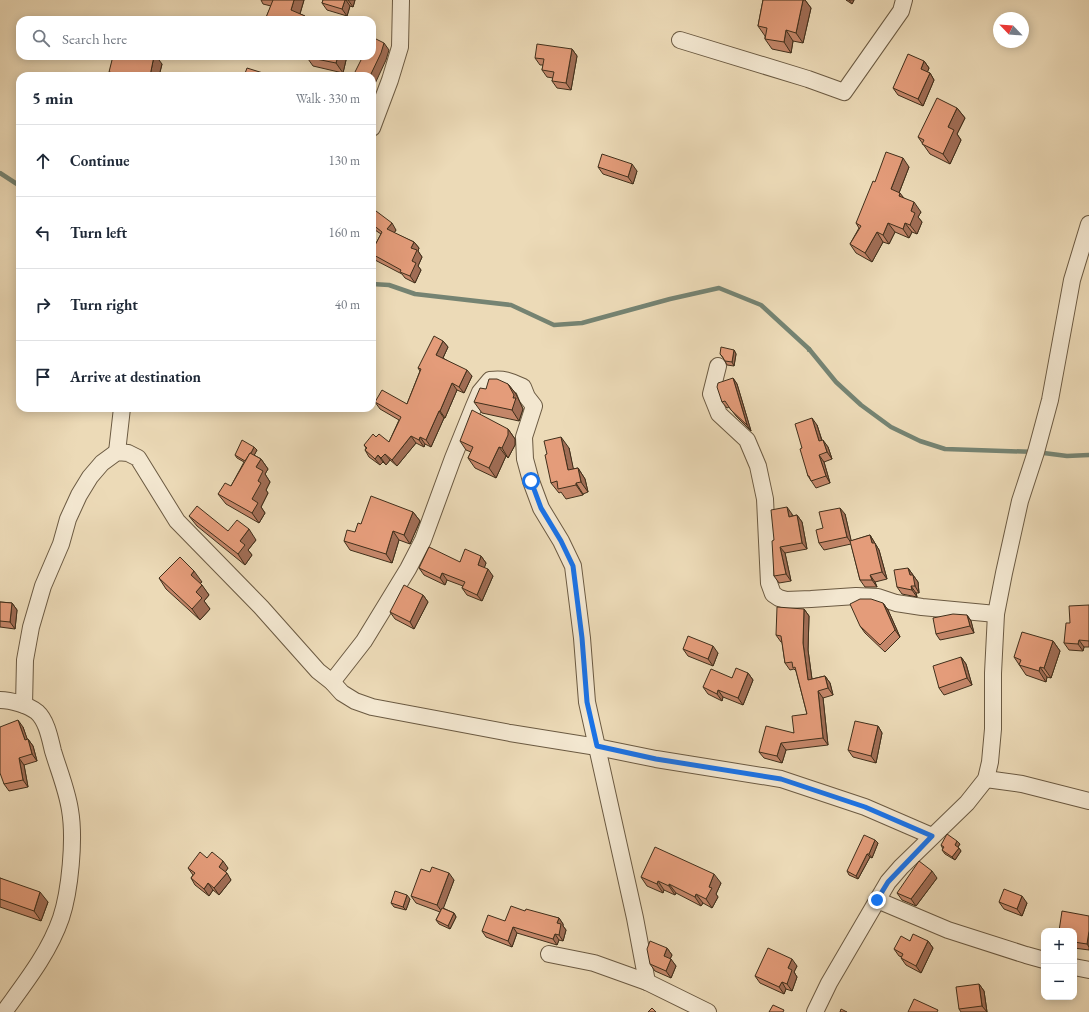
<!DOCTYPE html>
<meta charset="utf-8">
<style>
:root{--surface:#fff;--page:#f2f2f3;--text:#1f2937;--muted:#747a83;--line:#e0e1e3}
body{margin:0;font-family:"EB Garamond",serif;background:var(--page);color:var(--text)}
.controls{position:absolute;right:12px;bottom:12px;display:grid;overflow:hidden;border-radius:8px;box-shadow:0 2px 10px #0003}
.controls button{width:36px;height:36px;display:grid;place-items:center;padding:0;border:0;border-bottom:1px solid var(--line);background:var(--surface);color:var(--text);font:20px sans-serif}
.compass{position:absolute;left:993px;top:12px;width:36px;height:36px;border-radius:50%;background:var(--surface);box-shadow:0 2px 10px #0003;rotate:295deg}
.stop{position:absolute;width:12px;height:12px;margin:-9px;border:3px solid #1a73e8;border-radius:50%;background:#fff}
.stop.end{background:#1a73e8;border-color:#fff;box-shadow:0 1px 4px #0008}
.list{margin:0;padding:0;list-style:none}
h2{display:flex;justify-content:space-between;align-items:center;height:52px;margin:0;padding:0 16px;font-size:17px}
h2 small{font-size:13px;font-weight:400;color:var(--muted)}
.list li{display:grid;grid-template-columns:26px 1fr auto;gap:12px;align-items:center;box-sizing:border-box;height:72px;padding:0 16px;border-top:1px solid var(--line)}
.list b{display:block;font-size:15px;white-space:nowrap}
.list em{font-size:13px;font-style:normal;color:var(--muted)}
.icon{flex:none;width:22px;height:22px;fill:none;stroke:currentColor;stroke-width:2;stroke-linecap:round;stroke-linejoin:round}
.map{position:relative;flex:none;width:1089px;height:1012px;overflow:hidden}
.search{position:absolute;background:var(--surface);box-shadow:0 2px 10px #0003;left:16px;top:16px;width:360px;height:44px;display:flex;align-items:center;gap:10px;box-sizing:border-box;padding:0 14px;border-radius:12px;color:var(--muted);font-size:15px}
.panel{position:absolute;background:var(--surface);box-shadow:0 2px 10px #0003;left:16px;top:72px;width:360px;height:340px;border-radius:12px}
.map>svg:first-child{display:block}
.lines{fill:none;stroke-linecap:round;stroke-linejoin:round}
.stream{stroke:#758372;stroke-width:4.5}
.minor-casing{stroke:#6b5a42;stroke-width:18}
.minor{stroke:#f3e7d0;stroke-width:16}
.wall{fill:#c48669;stroke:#402f1b}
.shaded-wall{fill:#a06d55;stroke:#402f1b}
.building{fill:#e49c7a;stroke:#402f1b}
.route{stroke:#1a73e8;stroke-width:5}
</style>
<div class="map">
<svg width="1089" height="1012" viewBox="0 0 1089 1012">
<rect width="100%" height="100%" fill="#ecdab7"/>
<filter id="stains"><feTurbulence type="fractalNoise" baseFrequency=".005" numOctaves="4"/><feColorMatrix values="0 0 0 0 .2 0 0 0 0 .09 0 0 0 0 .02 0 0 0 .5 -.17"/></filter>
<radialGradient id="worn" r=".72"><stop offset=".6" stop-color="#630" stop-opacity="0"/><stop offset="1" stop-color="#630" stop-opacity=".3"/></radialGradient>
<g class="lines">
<!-- stream -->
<g class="stream">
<path d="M0 173 20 186"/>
<path d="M372 284 389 285 415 294 511 305 554 325 582 323 670 299 719 288 761 305 809 349"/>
<path d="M809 350V349L836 382 861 405 891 427 920 441 945 449 1036 452 1067 456 1089 455"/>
</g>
<defs>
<g id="minor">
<path d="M680 40 808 79 844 92 901 11 904 0"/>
<path d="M372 128 390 80 400 47 401 0"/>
<path d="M718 366 711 394 719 414 747 440 758 466 765 499 769 583 773 594 779 598 786 600 811 599 856 596 878 597 896 603 922 607 996 614"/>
<path d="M117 452 122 408"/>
<path d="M332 682 364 641 408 569 423 540 453 458 474 406 480 392 490 380C504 378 510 381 523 387L527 397 534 406 524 437 525 459 531 481 541 508 561 541 573 566 582 638 587 702 635 918 647 982"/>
<path d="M0 700C11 700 28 705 37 712 47 721 50 739 53 751 59 771 67 790 70 810 75 839 70 891 61 918 49 953 25 983 4 1012"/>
<path d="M24 705 25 660 31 627 43 586 61 544 68 519 79 495 90 477 102 463 117 452 128 453 138 458 177 521 261 607 318 671 332 682 342 693 355 701 372 707 510 733 597 747 656 759 781 779 865 807 932 836"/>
<path d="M986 779 1022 784 1089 801"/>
<path d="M877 900 948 930 1026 955 1044 960"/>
<path d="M549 954 594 963 647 982 708 1012"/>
<path d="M1074 967 1089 970"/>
<path d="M815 1012 829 983 888 882 901 867 967 803 986 779 990 762 993 729V673L996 614 1004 573 1020 501 1036 452 1050 400 1072 280 1089 224"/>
</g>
</defs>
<!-- minor casing -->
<use href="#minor" class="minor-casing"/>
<!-- minor -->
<use href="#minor" class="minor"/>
</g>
<!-- wall -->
<g class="wall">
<path d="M261 0H304L300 14 305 16 308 20H265L271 6 263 4Z"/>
<path d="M323 0H355L353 7 350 6 347 16 327 10 322 3Z"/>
<path d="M763 0H805L811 8 803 43 793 41 791 53 772 49 765 39V36L758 26Z"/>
<path d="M846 0H854L852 4Z"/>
<path d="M572 49 577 56 571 90 557 88 552 81 553 78 547 77 542 70 543 65H540L535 58Z"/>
<path d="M306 56H343L346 60 343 73 313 66Z"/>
<path d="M924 61 929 68 927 72 930 73 934 80 923 106 898 95 893 88Z"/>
<path d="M162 64 159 76H112L109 72Z"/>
<path d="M957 108 965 118 957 134 961 140 950 164 930 154 918 137Z"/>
<path d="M598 167 637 171 633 184 603 174Z"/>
<path d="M909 167 899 193 904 198 921 212 918 217 922 222 917 234 912 232 909 238 895 232 889 244 883 242 872 262 856 253 850 244 859 228 856 223Z"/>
<path d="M372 208 396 230 394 233 414 242 419 248 418 251 422 257 418 266 421 270 415 283 405 278 402 274 398 272 375 260 372 256V251L381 234 372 228Z"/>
<path d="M443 341 448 347 443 358 472 376 464 393 457 390 445 418H444L431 447 425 444 424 447 416 443 397 466 390 460 386 465 383 462 380 465 369 457 365 450 366 448 364 445 376 437 389 442 399 420 380 409 375 402 407 404 420 371 418 368Z"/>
<path d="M734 350 736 354 734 366 727 365 724 359 720 354Z"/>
<path d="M733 378 737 384 751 431 736 416 729 407 727 408 722 402Z"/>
<path d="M508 384 516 394 523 409 519 421 482 413 474 402 486 389Z"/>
<path d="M817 425 822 440 828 447 832 459 824 462 830 483 816 488 808 476 802 448Z"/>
<path d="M508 429 515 439V445L508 458 506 456 496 478 475 468 468 458 471 452 466 450 460 441Z"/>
<path d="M254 447 257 450 254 455 261 459 268 469 265 474 270 482 266 490 268 493 261 507 265 513 259 523 226 504 218 494 231 486 244 462 237 458 235 455Z"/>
<path d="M569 448 573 469 578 468 585 479 588 492 583 494V495L566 499 561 492 559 493 551 483Z"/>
<path d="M413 512 420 521 410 544 399 540 392 563 350 550 344 541 355 532 361 524Z"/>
<path d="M792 514V516L797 515 802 522 807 549 785 553 791 581 779 583 774 576V540Z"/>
<path d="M845 514 851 541 870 535 879 550 887 579 875 582 877 587H865L860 580 851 544 824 550 819 543 823 528Z"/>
<path d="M189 516 228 531 256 540 248 550 252 555 245 565 197 526Z"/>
<path d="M481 556 486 563 484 567 493 576 482 601 467 595 462 588 463 586 447 580 445 585 424 575 419 568 460 562Z"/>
<path d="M908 568 918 582 919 593H916L917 597 902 594 897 587Z"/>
<path d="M159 578 202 582 200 583 209 595 204 601 210 609 200 620 166 589Z"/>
<path d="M423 595 428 602 414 629 395 619 390 612Z"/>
<path d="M0 602 12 603 17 610 15 629 0 627Z"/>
<path d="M883 603 888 610 900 637 885 652 865 633 860 626Z"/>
<path d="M1089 605V647H1084L1083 651 1069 650 1064 643 1070 623Z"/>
<path d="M804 609 809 616 808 650 812 679 825 676 830 683 833 695 823 698 828 745 786 750 782 763 764 758 759 752 794 733 807 714 796 671 794 669 790 670 785 663 782 642H781L776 635Z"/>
<path d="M967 615 971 621 974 633 940 640 936 634Z"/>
<path d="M1053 641 1060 651 1051 678 1047 677 1046 682 1026 675 1014 657Z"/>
<path d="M683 649 718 653 713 666 688 656Z"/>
<path d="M961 657 966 664 972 685 944 695 939 688Z"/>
<path d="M748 673 753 680 743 705 723 697 722 701 708 694 703 687Z"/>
<path d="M878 726 882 733 876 763 853 757 848 750Z"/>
<path d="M23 727 27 739H28L33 746 37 761 24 765 28 787 9 791 4 784Z"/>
<path d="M878 843 872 858 870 857 858 879 849 875 847 871Z"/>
<path d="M960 844 958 847 961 851 955 860 945 854 942 850 943 849 941 845Z"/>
<path d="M207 858 228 868 225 872 231 880 219 895 213 890 209 896 195 885 191 878 193 875 188 868Z"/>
<path d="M641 877 721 883 716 894 718 897 712 908 703 903 701 906 676 893 675 895 664 890 663 893 647 886Z"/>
<path d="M0 878 48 902 41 921 0 907Z"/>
<path d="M937 878 916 906 902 900 897 893Z"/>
<path d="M454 880 443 908 454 913 456 917 450 929 439 924 436 920 440 912 416 903 411 896Z"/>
<path d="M410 899 406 910 394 907 391 903Z"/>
<path d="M999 902 1027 903 1022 916 1004 909Z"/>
<path d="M525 911 559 918 563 924V926L566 930 563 941 559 940 557 945 517 933 512 947 486 937 482 931 505 921Z"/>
<path d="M1089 916V950L1074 948V931Z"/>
<path d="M910 941H928L933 948 921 973 906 965 901 958 902 957 899 956 894 949Z"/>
<path d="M667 948 672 955 670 959 676 966 671 978 655 971 650 964Z"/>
<path d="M797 966 794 972 797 977 792 991 786 989 784 994 760 983 755 976Z"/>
<path d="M979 984 984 991 987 1012H961L959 1009Z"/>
</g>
<!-- shaded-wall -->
<g class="shaded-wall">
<path d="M294 0H304L298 20 291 10Z"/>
<path d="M345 0H346L350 6 347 16 342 9Z"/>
<path d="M348 0H355L353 7Z"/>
<path d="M803 0H805L811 8 803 43 796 33Z"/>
<path d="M849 0H854L852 4Z"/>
<path d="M305 16 308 20H303Z"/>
<path d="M786 30 793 41 791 53 784 42Z"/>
<path d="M384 43 389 50 386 60 373 88 372 87V76H370Z"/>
<path d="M572 49 577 56 571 90 566 83Z"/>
<path d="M154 56H156L162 64 159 76H150Z"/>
<path d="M338 56H343L346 60 343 73 336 63Z"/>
<path d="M924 61 929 68 926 76 921 69Z"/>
<path d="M930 73 934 80 923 106 918 99Z"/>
<path d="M957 108 965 118 957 134 961 140 950 164 943 154 948 127Z"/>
<path d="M903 158 909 167 897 198 891 189Z"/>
<path d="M632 164 637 171 633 184 628 177Z"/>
<path d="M900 193 907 202 899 196Z"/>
<path d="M914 202 921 212 918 217 922 222 917 234 910 225 911 211Z"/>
<path d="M392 223 396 230 392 236 387 229Z"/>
<path d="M888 223 895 232 889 244 883 235Z"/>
<path d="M905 223 912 232 909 238 903 229Z"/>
<path d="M877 232 883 242 872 262 865 253Z"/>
<path d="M414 242 419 248 418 251 422 257 418 266 421 270 415 283 410 276 412 261 411 248Z"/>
<path d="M443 341 448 347 441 362 436 355Z"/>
<path d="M734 350 736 354 734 366 732 362Z"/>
<path d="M467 370 472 376 464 393 459 387Z"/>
<path d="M733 378 737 384 751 431 747 425Z"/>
<path d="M452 383 457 390 445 418 440 411Z"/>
<path d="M508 384 516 394 523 409 519 421 512 410 513 398Z"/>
<path d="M439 411 444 418 431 447 426 440Z"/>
<path d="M812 418 817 425 824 448 819 441Z"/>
<path d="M508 429 515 439V445L508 458 502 448Z"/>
<path d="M411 436 416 443 397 466 392 460Z"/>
<path d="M420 437 425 444 424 447 419 440Z"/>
<path d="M561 437 569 448 576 481 568 470Z"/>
<path d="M823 440 828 447 832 459 827 452Z"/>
<path d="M254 447 257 450 249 465 247 461Z"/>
<path d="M499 447 506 456 496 478 489 468Z"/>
<path d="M385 454 390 460 386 465 381 458Z"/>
<path d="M378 455 383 462 380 465 375 459Z"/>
<path d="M819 455 824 462 830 483 826 476Z"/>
<path d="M261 459 268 469 265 474 270 482 266 490 268 493 261 507 265 513 259 523 252 513V499L258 481 256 467Z"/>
<path d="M578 468 585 479 588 492 581 482Z"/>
<path d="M576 483 583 494V495L576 485Z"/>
<path d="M787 507 792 514 793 524 789 517Z"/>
<path d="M840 508 845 514 852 544 847 537Z"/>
<path d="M413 512 420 521 410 544 404 535Z"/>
<path d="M797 515 802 522 807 549 802 543Z"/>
<path d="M249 529 256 540 248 550 252 555 245 565 238 554 240 541Z"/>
<path d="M393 531 399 540 392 563 386 554Z"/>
<path d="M870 535 879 550 887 579 882 572 872 543Z"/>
<path d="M780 547 785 553 791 581 786 574Z"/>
<path d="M481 556 486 563 483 572 478 565Z"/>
<path d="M908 568 918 582 919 593 915 586 910 575Z"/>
<path d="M488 569 493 576 482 601 477 595Z"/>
<path d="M194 571 202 582 198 585 191 575Z"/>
<path d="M442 573 447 580 445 585 440 578Z"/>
<path d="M870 575 875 582 877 587 872 580Z"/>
<path d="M202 585 209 595 204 601 210 609 200 620 192 609 196 592Z"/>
<path d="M911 586 916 593 917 597 912 590Z"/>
<path d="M423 595 428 602 414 629 410 622Z"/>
<path d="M12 603 17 610 15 629 10 622Z"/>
<path d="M883 603 888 610 900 637 895 630Z"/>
<path d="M804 609 809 616 808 650 813 687 808 680 803 643Z"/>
<path d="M967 615 971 621 974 633 970 626Z"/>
<path d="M1079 640 1084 647 1083 651 1078 644Z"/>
<path d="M1053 641 1060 651 1051 678 1044 668Z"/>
<path d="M713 646 718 653 713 666 708 659Z"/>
<path d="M961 657 966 664 972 685 967 678Z"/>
<path d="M1040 667 1047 677 1046 682 1039 671Z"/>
<path d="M748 673 753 680 743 705 738 698Z"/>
<path d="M825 676 830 683 833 695 828 688Z"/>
<path d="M718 690 723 697 722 701 717 694Z"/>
<path d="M818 691 823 698 828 745 823 738Z"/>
<path d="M18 720 23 727 30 747 25 740Z"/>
<path d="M878 726 882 733 876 763 871 756Z"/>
<path d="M28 739 33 746 37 761 32 754Z"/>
<path d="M781 743 786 750 782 763 777 756Z"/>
<path d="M19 758 24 765 28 787 23 780Z"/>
<path d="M875 840 878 843 872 858 869 854Z"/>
<path d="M957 841 960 844 957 848 955 845Z"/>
<path d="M959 848 961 851 955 860 952 857Z"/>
<path d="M867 854 870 857 858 879 856 876Z"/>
<path d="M223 861 228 868 224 874 219 867Z"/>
<path d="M932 871 937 878 916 906 911 899Z"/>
<path d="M227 873 231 880 219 895 214 888Z"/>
<path d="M449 873 454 880 442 912 437 905Z"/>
<path d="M714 874 721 883 716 894 718 897 712 908 706 899 709 887Z"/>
<path d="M658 881 664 890 663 893 657 884Z"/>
<path d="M208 883 213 890 209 896 204 889Z"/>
<path d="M669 884 676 893 675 895 669 886Z"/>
<path d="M40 892 48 902 41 921 34 911Z"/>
<path d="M696 894 703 903 701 906 695 897Z"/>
<path d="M407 895 410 899 406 910 403 907Z"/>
<path d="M1022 896 1027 903 1022 916 1017 909Z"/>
<path d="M454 913 456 917 450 929 448 926Z"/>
<path d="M559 918 563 924V926L566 930 563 941 559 935 557 923Z"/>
<path d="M513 927 517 933 512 947 508 941Z"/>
<path d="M1089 931V947L1087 944Z"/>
<path d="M555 934 559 940 557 945 553 939Z"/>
<path d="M928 941 933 948 921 973 916 966Z"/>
<path d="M667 948 672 955 668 963 664 956Z"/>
<path d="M671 959 676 966 671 978 666 971Z"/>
<path d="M792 959 797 966 794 972 797 977 792 991 787 984 788 968Z"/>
<path d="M782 982 786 989 784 994 779 987Z"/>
<path d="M979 984 984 991 987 1012 982 1006Z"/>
</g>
<!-- building -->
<g class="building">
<path d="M273 0H294L291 10 305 16 303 20H265Z"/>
<path d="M323 0H345L342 9 322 3Z"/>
<path d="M763 0H803L796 33 786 30 784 42 765 39 767 28 758 26Z"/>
<path d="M372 37 384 43 381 53 370 76H358L354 74 363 56H372Z"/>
<path d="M537 44 572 49 566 83 552 81 554 72 542 70 544 59 535 58Z"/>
<path d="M908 54 924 61 921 69 930 73 918 99 893 88Z"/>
<path d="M113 56H154L150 76H114V73L109 72Z"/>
<path d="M306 56H338L336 63 306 57Z"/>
<path d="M247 68 263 73 262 76H244Z"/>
<path d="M937 98 957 108 948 127 954 130 943 154 922 144 924 140 918 137Z"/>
<path d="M886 152 903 158 891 189 900 193 899 196 914 202 911 211 915 213 910 225 905 223 903 229 888 223 883 235 877 232 865 253 850 244 861 226 856 223 873 181 875 182Z"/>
<path d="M602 154 632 164 628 177 598 167Z"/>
<path d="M372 208 392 223 387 229 414 242 411 248 417 250 412 261 416 263 410 276 400 272 401 270 372 254V251L382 232 372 224Z"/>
<path d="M434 336 443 341 436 355 467 370 459 387 452 383 440 411H439L426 440 420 437 419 440 411 436 392 460 385 454 381 458 378 455 375 459 365 450 367 448 364 445 373 434 376 437 379 434 389 442 401 417 375 402 382 390 407 404 421 369 418 368Z"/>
<path d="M721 347 734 350 732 362 725 361 722 356 720 354Z"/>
<path d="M733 378 747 425 731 410 725 401 722 402 717 387 718 383Z"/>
<path d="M489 379H497L508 384 514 395 513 398H516L512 410 474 402 480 388 486 389Z"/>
<path d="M472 410 508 429V435L502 448 499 447 489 468 468 458 473 447 460 441Z"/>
<path d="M812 418 819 441 823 440 827 452 819 455 826 476 811 481 809 476H808L800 449 802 448 795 424Z"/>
<path d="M561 437 568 470 578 468 581 482 576 483V485L558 489 557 481 551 483 545 455 547 454 544 441Z"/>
<path d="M242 440 254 447 251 453H250L245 461 235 455Z"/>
<path d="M250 453 261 459 256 467 263 471 258 481 261 483 252 499 258 503 252 513 218 494 225 483 231 486Z"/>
<path d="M371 496 413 512 404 535 393 531 386 554 344 541 347 530 355 532 358 523 361 524Z"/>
<path d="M197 506 228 531 237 520 249 529 240 541 245 545 238 554 189 516Z"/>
<path d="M787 507 789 517 797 515 802 543 780 547 786 574 774 576 772 541 774 540 771 510Z"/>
<path d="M840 508 847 537 819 543 816 530 823 528 819 512Z"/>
<path d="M870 535 872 543H875L882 572 870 575 872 580H860L850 541Z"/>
<path d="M429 547 460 562 465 549 481 556 478 565 488 569 477 595 462 588 465 582 442 573 440 578 419 568Z"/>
<path d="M180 557 194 571 191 575 202 585 196 592 202 598 192 609 159 578Z"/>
<path d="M908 568 910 575H913L915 586H911L912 590 897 587 894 570Z"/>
<path d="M404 585 423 595 410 622 390 612Z"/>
<path d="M860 599H871L883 603 895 630 880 645 860 626 850 604Z"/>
<path d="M0 602 12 603 10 622 0 621Z"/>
<path d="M1089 605V641L1079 640 1078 644 1064 643 1066 623H1070L1069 606Z"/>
<path d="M777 607 804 609 803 643 808 680 825 676 828 688 818 691 823 738 781 743 777 756 759 752 766 726 794 733 792 716 807 714 795 667 793 668 792 662 785 663 781 636 776 635Z"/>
<path d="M953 614 967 615 970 626 936 634 933 618Z"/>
<path d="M1022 632 1053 641 1044 668 1040 667 1039 671 1019 665 1021 660 1014 657Z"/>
<path d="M688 636 713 646 708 659 683 649Z"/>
<path d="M961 657 967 678 939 688 933 666Z"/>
<path d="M736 668 748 673 738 698 718 690 717 694 703 687 711 669 732 678Z"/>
<path d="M18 720 25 740 28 739 32 754 19 758 23 780 4 784 0 773V727Z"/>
<path d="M855 721 878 726 871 756 848 750Z"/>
<path d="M947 834 957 841 955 845 959 848 952 857 942 850 944 847 941 845Z"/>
<path d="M864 835 875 840 869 854H867L856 876 847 871Z"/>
<path d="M655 847 714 874 709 887 712 888 706 899 696 894 695 897 669 884V886L658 881 657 884 641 877Z"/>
<path d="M200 852 207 858 212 852 223 861 219 867 227 873 214 888 208 883 204 889 191 878 195 873 188 868Z"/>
<path d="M919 861 932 871 911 899 897 893Z"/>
<path d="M432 867 449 873 437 905 411 896 421 869 430 872Z"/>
<path d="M0 878 40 892 34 911 0 899Z"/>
<path d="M1004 889 1022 896 1017 909 999 902Z"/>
<path d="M395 891 407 895 403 907 391 903Z"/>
<path d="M511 906 525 911 526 909 559 918 557 923 561 924 559 935 555 934 553 939 513 927 508 941 482 931 488 915 505 921Z"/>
<path d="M442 908 454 913 448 926 436 920Z"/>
<path d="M1062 911 1089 916V931L1087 944 1074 942V931H1059Z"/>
<path d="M913 934 928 941 916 966 901 958 903 954 894 949 901 936 910 941Z"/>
<path d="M650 941 667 948 664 956 671 959 666 971 650 964 647 949Z"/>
<path d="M768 948 792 959 788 968 792 970 787 984 782 982 779 987 755 976Z"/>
<path d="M979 984 982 1006 959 1009 956 987Z"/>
<path d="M914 999 938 1010 937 1012H908Z"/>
<path d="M773 1005 784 1010 783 1012H769Z"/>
<path d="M652 1008 656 1012H648Z"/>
<path d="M841 1009 847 1012H840Z"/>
</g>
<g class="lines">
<!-- route -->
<path class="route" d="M531 481 541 508 561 541 573 566 582 638 587 702 597 746 656 759 781 779 865 807 932 836 888 882 877 900"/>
</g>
<rect width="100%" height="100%" filter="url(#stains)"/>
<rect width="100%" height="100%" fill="url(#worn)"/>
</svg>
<div class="controls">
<button>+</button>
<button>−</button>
</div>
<svg class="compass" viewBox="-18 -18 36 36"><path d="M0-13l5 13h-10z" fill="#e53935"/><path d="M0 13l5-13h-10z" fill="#747a83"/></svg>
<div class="stop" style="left:531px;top:481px"></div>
<div class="stop end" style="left:877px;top:900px"></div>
<div class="search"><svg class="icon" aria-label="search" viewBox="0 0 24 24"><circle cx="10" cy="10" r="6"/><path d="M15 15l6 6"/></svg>Search here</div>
<section class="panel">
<h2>5 min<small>Walk · 330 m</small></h2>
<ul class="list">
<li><svg class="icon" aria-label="ahead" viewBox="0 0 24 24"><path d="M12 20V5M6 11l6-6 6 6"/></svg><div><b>Continue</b></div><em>130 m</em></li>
<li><svg class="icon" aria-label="left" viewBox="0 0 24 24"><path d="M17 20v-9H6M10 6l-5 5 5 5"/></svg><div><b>Turn left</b></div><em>160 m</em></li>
<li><svg class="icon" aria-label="right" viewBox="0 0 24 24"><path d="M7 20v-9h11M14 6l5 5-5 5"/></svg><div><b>Turn right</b></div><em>40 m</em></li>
<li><svg class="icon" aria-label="arrive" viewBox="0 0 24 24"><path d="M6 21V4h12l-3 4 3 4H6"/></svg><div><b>Arrive at destination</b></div></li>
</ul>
</section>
</div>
